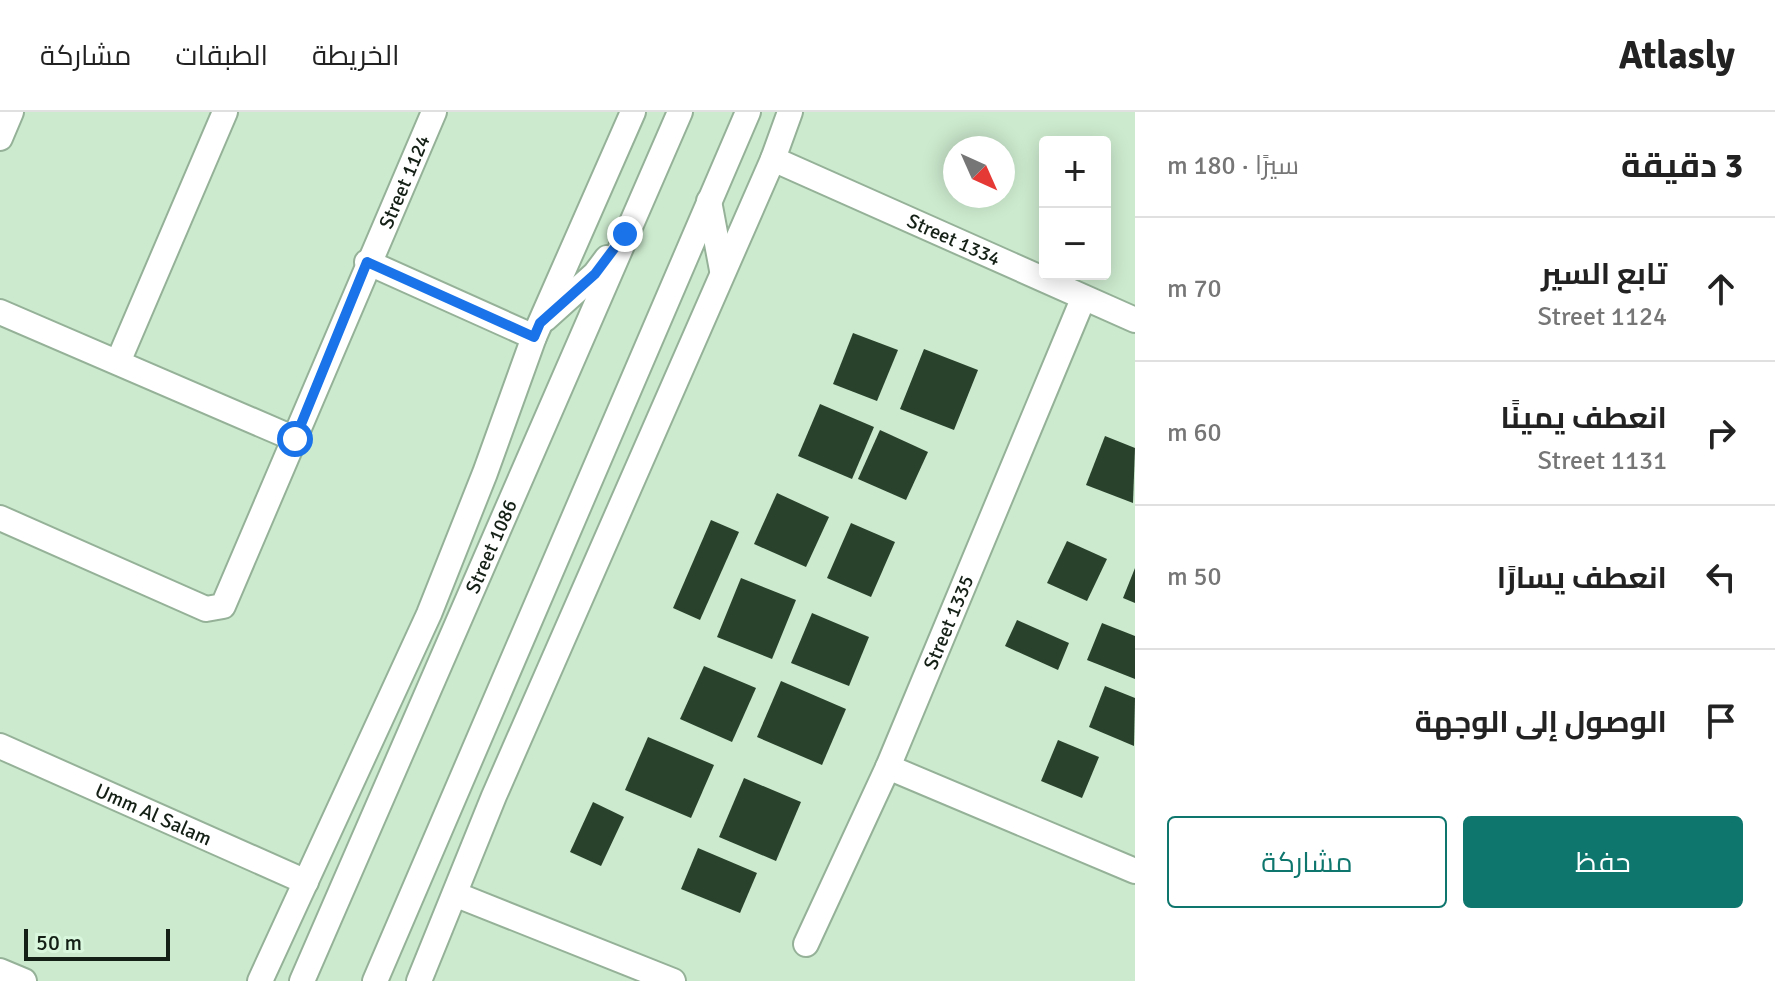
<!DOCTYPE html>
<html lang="ar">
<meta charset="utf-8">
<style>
:root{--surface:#fff;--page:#f6f6f6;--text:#222;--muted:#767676;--line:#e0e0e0;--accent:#0f766e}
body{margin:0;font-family:Signika,Cairo,sans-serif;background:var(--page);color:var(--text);direction:rtl}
.controls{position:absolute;right:24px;top:24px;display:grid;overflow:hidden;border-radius:8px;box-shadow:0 4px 20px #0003}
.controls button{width:72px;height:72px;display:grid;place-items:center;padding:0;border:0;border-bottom:2px solid var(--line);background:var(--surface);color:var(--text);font:40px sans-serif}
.compass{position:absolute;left:943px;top:24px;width:72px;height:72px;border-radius:50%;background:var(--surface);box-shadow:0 4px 20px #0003;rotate:135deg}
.scale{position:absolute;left:24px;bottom:20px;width:146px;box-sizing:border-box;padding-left:8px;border:4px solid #141f15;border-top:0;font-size:22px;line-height:28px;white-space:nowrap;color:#141f15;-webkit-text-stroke:6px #d9f7dc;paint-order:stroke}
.stop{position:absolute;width:24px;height:24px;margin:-18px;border:6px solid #1a73e8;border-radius:50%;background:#fff}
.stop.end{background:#1a73e8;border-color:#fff;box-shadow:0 2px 8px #0008}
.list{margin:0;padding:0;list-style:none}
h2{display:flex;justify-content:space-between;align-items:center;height:104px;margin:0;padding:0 32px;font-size:34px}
h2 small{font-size:26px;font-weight:400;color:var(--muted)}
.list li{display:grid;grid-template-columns:52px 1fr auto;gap:24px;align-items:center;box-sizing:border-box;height:144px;padding:0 32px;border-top:2px solid var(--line)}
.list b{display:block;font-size:30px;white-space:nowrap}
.list p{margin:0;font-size:26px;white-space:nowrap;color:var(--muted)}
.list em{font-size:26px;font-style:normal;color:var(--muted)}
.actions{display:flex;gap:16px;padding:24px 32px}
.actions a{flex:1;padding:18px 0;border:2px solid var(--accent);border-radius:8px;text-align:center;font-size:28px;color:var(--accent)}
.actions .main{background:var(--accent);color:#fff}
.icon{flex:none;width:44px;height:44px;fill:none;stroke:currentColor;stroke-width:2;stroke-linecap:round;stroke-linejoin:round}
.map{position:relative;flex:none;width:1135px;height:869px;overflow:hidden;direction:ltr}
header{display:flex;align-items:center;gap:48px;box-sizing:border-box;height:112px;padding:0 40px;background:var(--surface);border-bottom:2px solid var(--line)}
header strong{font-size:38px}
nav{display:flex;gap:44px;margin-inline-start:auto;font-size:28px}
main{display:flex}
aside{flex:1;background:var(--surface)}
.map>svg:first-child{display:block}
.building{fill:#29422c}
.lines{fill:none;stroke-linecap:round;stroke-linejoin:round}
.minor-casing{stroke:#95b298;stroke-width:28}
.minor{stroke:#fff;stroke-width:24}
.route{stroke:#1a73e8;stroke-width:10}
.labels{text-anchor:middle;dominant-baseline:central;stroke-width:8;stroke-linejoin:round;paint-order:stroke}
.street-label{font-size:20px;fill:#141f15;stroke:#d9f7dc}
</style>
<header>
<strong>Atlasly</strong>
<nav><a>الخريطة</a><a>الطبقات</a><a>مشاركة</a></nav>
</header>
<main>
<aside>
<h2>3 دقيقة<small>سيرًا · 180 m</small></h2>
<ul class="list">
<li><svg class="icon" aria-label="ahead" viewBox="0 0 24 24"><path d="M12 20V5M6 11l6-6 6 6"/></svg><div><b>تابع السير</b><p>Street 1124</p></div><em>70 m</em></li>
<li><svg class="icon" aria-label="right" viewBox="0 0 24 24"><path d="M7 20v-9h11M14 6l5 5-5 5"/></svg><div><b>انعطف يمينًا</b><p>Street 1131</p></div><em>60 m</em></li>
<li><svg class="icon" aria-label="left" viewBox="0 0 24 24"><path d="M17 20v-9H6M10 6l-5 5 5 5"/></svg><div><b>انعطف يسارًا</b></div><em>50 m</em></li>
<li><svg class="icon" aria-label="arrive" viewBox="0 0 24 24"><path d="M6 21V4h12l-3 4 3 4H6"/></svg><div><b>الوصول إلى الوجهة</b></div></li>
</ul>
<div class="actions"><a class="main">حفظ</a><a>مشاركة</a></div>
</aside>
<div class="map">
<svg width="1135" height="869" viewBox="0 0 1135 869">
<rect width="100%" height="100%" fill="#cceace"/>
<!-- building -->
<g class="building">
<path d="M853 221 898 238 877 289 833 272Z"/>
<path d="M924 237 978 258 954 318 900 297Z"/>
<path d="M820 292 874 315 852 367 798 344Z"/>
<path d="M880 318 928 340 906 388 858 367Z"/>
<path d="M1105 324 1135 336 1133 391 1086 373Z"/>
<path d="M777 381 829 405 806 455 754 432Z"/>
<path d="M711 408 739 420 700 508 673 496Z"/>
<path d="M851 411 895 430 871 485 827 466Z"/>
<path d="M1067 429 1107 447 1087 489 1047 471Z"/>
<path d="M1135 456V491L1123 486Z"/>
<path d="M741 466 796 488 772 547 717 525Z"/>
<path d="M812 501 869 525 849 574 791 551Z"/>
<path d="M1017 508 1069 531 1058 558 1005 534Z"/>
<path d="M1102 511 1135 524V567L1087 548Z"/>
<path d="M704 554 756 576 732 630 680 607Z"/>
<path d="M781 569 846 597 822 653 757 625Z"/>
<path d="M1105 574 1135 586 1134 634 1089 615Z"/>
<path d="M648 625 714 653 691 706 625 678Z"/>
<path d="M1058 628 1099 645 1082 686 1041 669Z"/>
<path d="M744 666 801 690 776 749 719 725Z"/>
<path d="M593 690 624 705 601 754 570 740Z"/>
<path d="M698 736 757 761 740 801 681 777Z"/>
</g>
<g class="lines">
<defs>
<g id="minor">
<path d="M0 26 11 0"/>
<path id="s1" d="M773 47 1135 208"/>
<path d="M709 89 722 158"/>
<path d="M367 150 534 225"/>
<path d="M0 200 295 327"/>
<path d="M545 207 595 162 607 146"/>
<path d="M118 250 225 0"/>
<path id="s2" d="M0 406 206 497 223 494 434 0"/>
<path id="s3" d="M0 634 306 770"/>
<path d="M888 655 1135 759"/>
<path d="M457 783 673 869"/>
<path id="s4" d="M806 832 888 655 1083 187"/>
<path d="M0 859 24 869"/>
<path d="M260 869 429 502 485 361 534 225 633 0"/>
<path id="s5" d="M302 869 680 0"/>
<path d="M375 869 748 0"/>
<path d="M419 869 494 684 773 47 790 0"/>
</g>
</defs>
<!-- minor casing -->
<use href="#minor" class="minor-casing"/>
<!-- minor -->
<use href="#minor" class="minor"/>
</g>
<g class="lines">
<!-- route -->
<path class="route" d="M295 327 367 150 534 225 540 211 595 162 625 122"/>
</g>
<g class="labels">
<!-- street labels -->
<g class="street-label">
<text stroke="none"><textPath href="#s2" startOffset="704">Street 1124</textPath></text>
<text stroke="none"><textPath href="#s1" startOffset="198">Street 1334</textPath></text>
<text stroke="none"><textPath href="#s5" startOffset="474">Street 1086</textPath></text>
<text stroke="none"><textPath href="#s4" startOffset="352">Street 1335</textPath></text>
<text stroke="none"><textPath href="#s3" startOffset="168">Umm Al Salam</textPath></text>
</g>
</g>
</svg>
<div class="controls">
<button>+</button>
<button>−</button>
</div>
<svg class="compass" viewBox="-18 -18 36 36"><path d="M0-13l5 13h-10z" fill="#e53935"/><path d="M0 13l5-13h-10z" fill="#767676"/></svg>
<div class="scale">50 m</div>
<div class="stop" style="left:295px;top:327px"></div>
<div class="stop end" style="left:625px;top:122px"></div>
</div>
</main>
